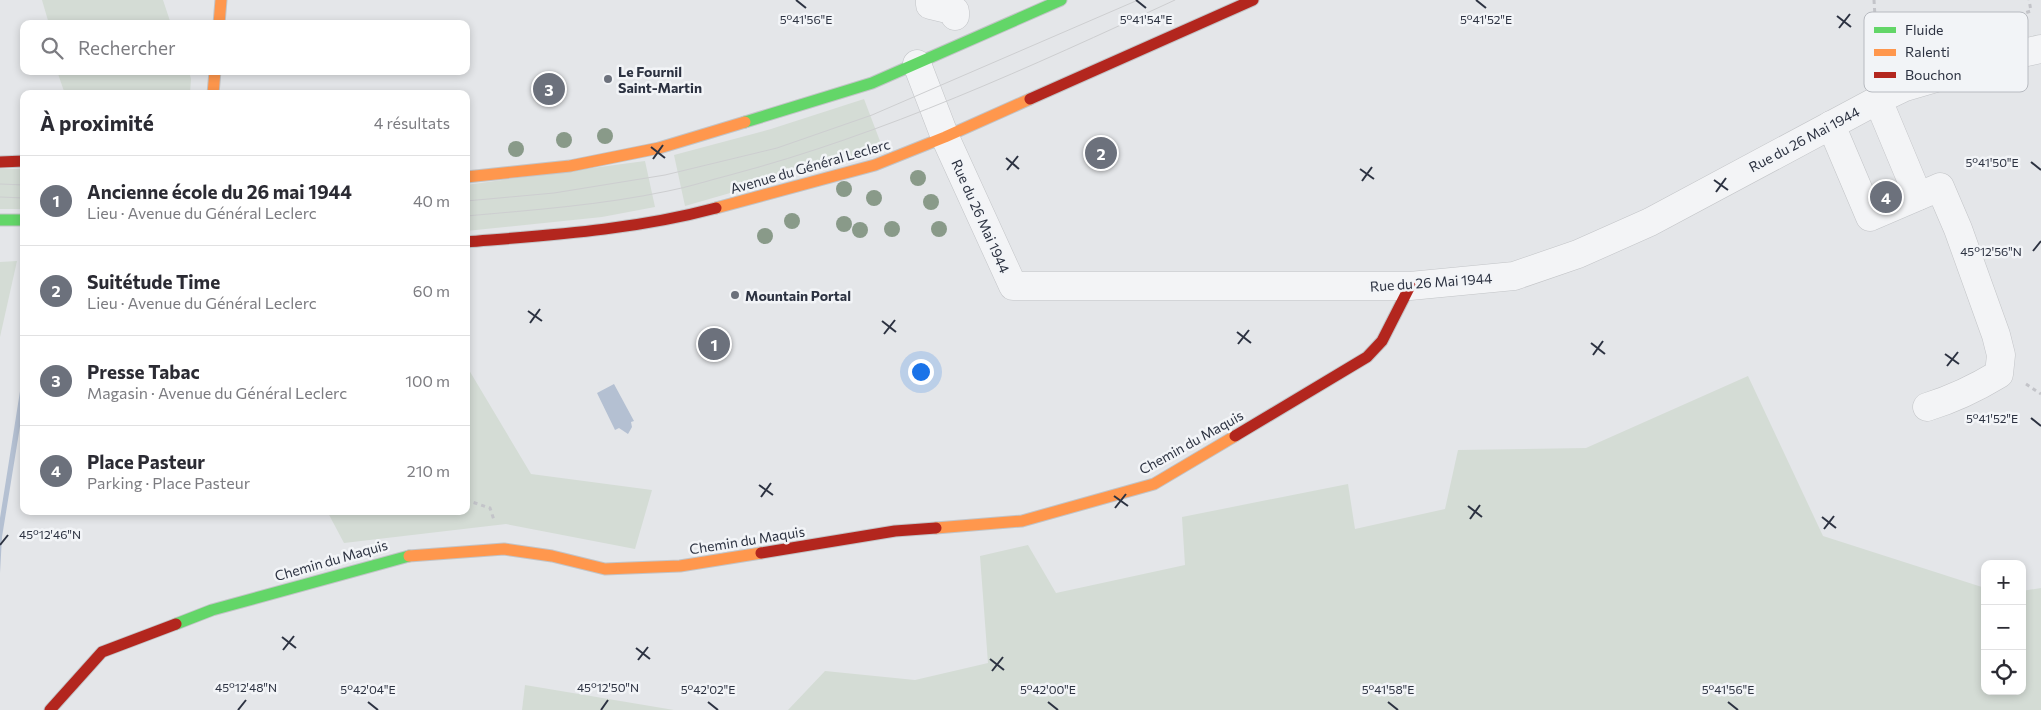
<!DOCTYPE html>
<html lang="fr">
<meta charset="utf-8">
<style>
:root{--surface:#fff;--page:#f2f2f3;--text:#2b2b33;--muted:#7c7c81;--line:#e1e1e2;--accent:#6c717c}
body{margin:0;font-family:Commissioner,sans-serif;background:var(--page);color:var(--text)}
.controls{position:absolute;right:15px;bottom:15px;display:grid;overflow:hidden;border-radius:10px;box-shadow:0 2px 8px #0003}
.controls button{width:45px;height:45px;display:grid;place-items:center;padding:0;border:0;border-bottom:1px solid var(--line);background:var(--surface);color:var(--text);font:25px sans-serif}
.you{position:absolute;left:920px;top:371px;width:18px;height:18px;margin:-12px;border:4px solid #fff;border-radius:50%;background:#1a73e8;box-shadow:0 0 0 8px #1a73e833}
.badge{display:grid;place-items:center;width:32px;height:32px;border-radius:50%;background:var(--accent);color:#fff;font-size:16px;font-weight:700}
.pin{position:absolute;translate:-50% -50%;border:2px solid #fff;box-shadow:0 1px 5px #0006}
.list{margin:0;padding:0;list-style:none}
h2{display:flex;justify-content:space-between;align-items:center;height:65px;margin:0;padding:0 20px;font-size:21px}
h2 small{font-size:16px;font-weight:400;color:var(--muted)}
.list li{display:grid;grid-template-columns:32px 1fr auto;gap:15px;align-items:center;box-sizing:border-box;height:90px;padding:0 20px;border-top:1px solid var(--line)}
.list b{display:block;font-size:19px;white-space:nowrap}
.list p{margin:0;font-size:16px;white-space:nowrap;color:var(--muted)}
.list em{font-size:16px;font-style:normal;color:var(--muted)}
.icon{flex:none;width:28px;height:28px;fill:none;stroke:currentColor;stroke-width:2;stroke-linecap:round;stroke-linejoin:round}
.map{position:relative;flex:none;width:2041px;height:710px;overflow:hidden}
.search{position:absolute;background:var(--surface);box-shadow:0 2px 8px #0003;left:20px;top:20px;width:450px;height:55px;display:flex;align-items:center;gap:12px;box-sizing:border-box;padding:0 18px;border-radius:10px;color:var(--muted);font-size:19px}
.panel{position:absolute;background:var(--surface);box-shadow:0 2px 8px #0003;left:20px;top:90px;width:450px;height:425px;border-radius:10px}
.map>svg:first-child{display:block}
.green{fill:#d4dcd5}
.water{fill:#b4c0d2}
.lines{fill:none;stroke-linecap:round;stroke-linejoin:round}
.street-casing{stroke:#c2c4c7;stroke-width:29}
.fast-casing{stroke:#c2c4c7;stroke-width:13}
.slow-casing{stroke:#c2c4c7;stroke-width:13}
.jam-casing{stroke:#c2c4c7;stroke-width:13}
.path{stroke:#c3c4c9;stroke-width:3;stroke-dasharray:4 4;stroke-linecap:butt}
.street{stroke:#f3f4f6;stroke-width:28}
.fast{stroke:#63d668;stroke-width:11}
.slow{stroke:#ff974d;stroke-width:11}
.jam{stroke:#b3261e;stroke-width:11}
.tram{stroke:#cdced0;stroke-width:1}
.tree{fill:#899a89}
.ticks{fill:none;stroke:#2c3241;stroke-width:2}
.poi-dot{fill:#6c717c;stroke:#f2f4f7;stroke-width:2}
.labels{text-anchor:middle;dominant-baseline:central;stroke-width:5;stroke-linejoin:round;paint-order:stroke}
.poi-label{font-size:14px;font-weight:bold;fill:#2c3241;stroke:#f2f4f7;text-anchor:start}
.street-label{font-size:14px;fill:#2c3241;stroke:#f2f4f7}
.key{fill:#f2f4f7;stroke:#b7bac0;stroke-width:1}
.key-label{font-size:14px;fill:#2c3241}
.ticks-label{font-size:12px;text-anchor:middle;fill:#2c3241;stroke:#f2f4f7;stroke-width:5;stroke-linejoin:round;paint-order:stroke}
</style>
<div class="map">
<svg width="2041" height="710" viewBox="0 0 2041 710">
<rect width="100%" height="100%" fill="#e4e6e9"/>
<!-- green -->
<g class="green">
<path d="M42 0H163L171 24H49Z"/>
<path d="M57 71H189L191 79 190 94H65Z"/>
<path d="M864 99 883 149 685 206 674 155 771 129Z"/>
<path d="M645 161 655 207 602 217 466 231V185Z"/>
<rect x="0" y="169" width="24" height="40"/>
<path d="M17 261 0 337V262Z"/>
<path d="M466 365 531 474 652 490 635 549 506 524 344 543 327 511H466Z"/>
<path d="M1748 376 1823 536 1985 588V691H2022V591L2041 588V710H788L825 671 915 680 988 663 980 556 1028 545 1056 593 1185 565 1182 517 1348 484 1355 529 1445 509 1458 450 1586 448Z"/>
<path d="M525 685 674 710H522Z"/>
</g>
<!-- water -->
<g class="water">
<path d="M24 366V402L2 537 0 573V518Z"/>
<path d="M614 384 634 421 631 422 632 427 628 434 619 428 615 430 597 393Z"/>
</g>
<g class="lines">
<defs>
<g id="street">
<path d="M930 0V5L955 11V16"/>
<path d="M917 64 945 137 1013 286H1410L1514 276 1578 254 1650 222 1878 100 1905 87 2018 54 2041 49"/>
<path d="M1878 100 1918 196"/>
<path d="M1831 125 1870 217 1940 187 1958 229 1996 335 2001 355 1999 374C1976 388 1953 399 1927 407"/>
</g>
<g id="fast">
<path d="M745 122 872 83 1061 0"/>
<path d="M0 220H24"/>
<path d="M176 624 212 610 409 556"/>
</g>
<g id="slow">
<path d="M219 24 221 0"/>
<path d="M213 94 215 71"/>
<path d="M466 177 570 166 659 148 745 122"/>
<path d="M716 208 875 165 945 137 1030 99"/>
<path d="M936 528 1022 521 1154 484 1235 436"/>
<path d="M409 556 504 549 552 556 605 569 680 566 761 553"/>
</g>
<g id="jam">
<path d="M1030 99 1253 0"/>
<path d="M0 162 24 161"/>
<path d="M466 242C551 235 634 230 716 208"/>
<path d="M1235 436 1367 357 1382 341 1410 286"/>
<path d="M761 553 895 531 936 528"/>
<path d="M50 710 102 652 176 624"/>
</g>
</defs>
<!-- street casing -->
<use href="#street" class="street-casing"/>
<!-- fast casing -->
<use href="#fast" class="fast-casing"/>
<!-- slow casing -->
<use href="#slow" class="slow-casing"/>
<!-- jam casing -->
<use href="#jam" class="jam-casing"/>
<!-- path -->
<g class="path">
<path d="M1874 0 1876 33 1883 48"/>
<path d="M2013 26 2012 17 2031 11 2029 0"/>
<path d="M2026 384 2041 394"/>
<path d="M466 500 490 508 494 520"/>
</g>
<!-- street -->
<use href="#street" class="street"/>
<!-- fast -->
<use href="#fast" class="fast"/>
<!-- slow -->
<use href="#slow" class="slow"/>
<!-- jam -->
<use href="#jam" class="jam"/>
<!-- tram -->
<g class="tram">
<path d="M0 184 24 185"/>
<path d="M0 197 24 198"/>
<path d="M466 201 554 193 665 175 777 148 872 115 1138 0"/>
<path d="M466 216C533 210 602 205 668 191 689 187 710 180 730 175 885 134 1030 67 1175 0"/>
</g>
</g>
<!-- trees -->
<g class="tree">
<circle cx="605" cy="136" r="8"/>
<circle cx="564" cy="140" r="8"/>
<circle cx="516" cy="149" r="8"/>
<circle cx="918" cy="178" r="8"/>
<circle cx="844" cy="189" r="8"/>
<circle cx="874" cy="198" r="8"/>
<circle cx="931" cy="202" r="8"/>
<circle cx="792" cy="221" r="8"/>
<circle cx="844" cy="224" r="8"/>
<circle cx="892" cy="229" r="8"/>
<circle cx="939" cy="229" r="8"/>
<circle cx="860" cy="230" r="8"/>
<circle cx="765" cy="236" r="8"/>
</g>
<!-- ticks -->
<path class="ticks" d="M796 0 806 8M1136 0 1146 8M1476 0 1486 8M1837 16 1851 27M1839 28 1850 14M651 147 665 158M1006 158 1019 169M653 159 663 145M2031 162 2041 170M1360 169 1374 179M1007 170 1018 156M1714 180 1728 190M1362 181 1372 167M1716 192 1726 178M2033 251 2041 241M528 311 542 321M882 321 896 332M530 323 540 309M1237 332 1251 343M884 334 895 320M1591 343 1605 354M1238 344 1249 330M1945 354 1959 364M1593 355 1603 341M1947 366 1958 352M2031 418 2041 426M759 485 773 495M1114 496 1128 506M761 497 771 483M1468 506 1482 517M1115 508 1126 494M1822 517 1836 528M1470 519 1480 505M1824 529 1834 516M0 545 8 535M282 637 296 648M636 648 650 659M283 650 294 636M990 659 1004 670M638 660 648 647M992 671 1003 657M368 702 378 710M708 702 718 710M1048 702 1058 710M1388 702 1398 710M1728 702 1738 710M238 710 246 700M601 710 608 700"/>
<!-- markers -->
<g class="poi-dot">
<circle cx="608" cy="79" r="5"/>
<circle cx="735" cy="295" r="5"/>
</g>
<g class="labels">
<!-- poi labels -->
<g class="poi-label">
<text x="618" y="71">Le Fournil<tspan x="618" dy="16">Saint-Martin</tspan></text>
<text x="745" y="295">Mountain Portal</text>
</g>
<!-- street labels -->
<g class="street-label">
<text transform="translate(1804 139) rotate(-28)">Rue du 26 Mai 1944</text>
<text transform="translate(810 166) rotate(-16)">Avenue du Général Leclerc</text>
<text transform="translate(981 216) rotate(66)">Rue du 26 Mai 1944</text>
<text transform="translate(1431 282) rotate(-4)">Rue du 26 Mai 1944</text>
<text transform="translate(1191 442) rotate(-29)">Chemin du Maquis</text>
<text transform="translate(747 540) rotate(-9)">Chemin du Maquis</text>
<text transform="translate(331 560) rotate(-16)">Chemin du Maquis</text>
</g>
</g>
<!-- legend -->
<rect x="1864" y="12" width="164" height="80" rx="8" class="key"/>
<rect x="1874" y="27" width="22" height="6" fill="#63d668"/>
<rect x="1874" y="49" width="22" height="7" fill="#ff974d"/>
<rect x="1874" y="72" width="22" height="6" fill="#b3261e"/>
<g class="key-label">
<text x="1905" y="35">Fluide</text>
<text x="1905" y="57">Ralenti</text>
<text x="1905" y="80">Bouchon</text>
</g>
<g class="ticks-label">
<text x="1146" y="24">5°41'54"E</text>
<text x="1486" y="24">5°41'52"E</text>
<text x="806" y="24">5°41'56"E</text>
<text x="1992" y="167">5°41'50"E</text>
<text x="1991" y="256">45°12'56"N</text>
<text x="1992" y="423">5°41'52"E</text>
<text x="50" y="539">45°12'46"N</text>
<text x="246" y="692">45°12'48"N</text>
<text x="608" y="692">45°12'50"N</text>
<text x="368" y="694">5°42'04"E</text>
<text x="708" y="694">5°42'02"E</text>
<text x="1048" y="694">5°42'00"E</text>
<text x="1388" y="694">5°41'58"E</text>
<text x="1728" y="694">5°41'56"E</text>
</g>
</svg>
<div class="controls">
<button>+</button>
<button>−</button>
<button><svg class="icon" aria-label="locate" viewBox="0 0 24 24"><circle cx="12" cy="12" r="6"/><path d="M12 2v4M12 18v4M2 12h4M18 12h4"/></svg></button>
</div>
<div class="you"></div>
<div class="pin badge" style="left:714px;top:344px">1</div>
<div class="pin badge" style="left:1101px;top:153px">2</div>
<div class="pin badge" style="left:549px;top:89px">3</div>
<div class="pin badge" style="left:1886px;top:197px">4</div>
<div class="search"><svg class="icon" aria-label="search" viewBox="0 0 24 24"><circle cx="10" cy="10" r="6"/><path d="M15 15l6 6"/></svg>Rechercher</div>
<section class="panel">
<h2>À proximité<small>4 résultats</small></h2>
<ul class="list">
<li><span class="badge">1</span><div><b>Ancienne école du 26 mai 1944</b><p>Lieu · Avenue du Général Leclerc</p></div><em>40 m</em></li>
<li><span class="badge">2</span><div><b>Suitétude Time</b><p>Lieu · Avenue du Général Leclerc</p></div><em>60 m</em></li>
<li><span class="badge">3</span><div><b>Presse Tabac</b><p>Magasin · Avenue du Général Leclerc</p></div><em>100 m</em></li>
<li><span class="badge">4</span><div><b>Place Pasteur</b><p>Parking · Place Pasteur</p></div><em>210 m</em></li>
</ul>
</section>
</div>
